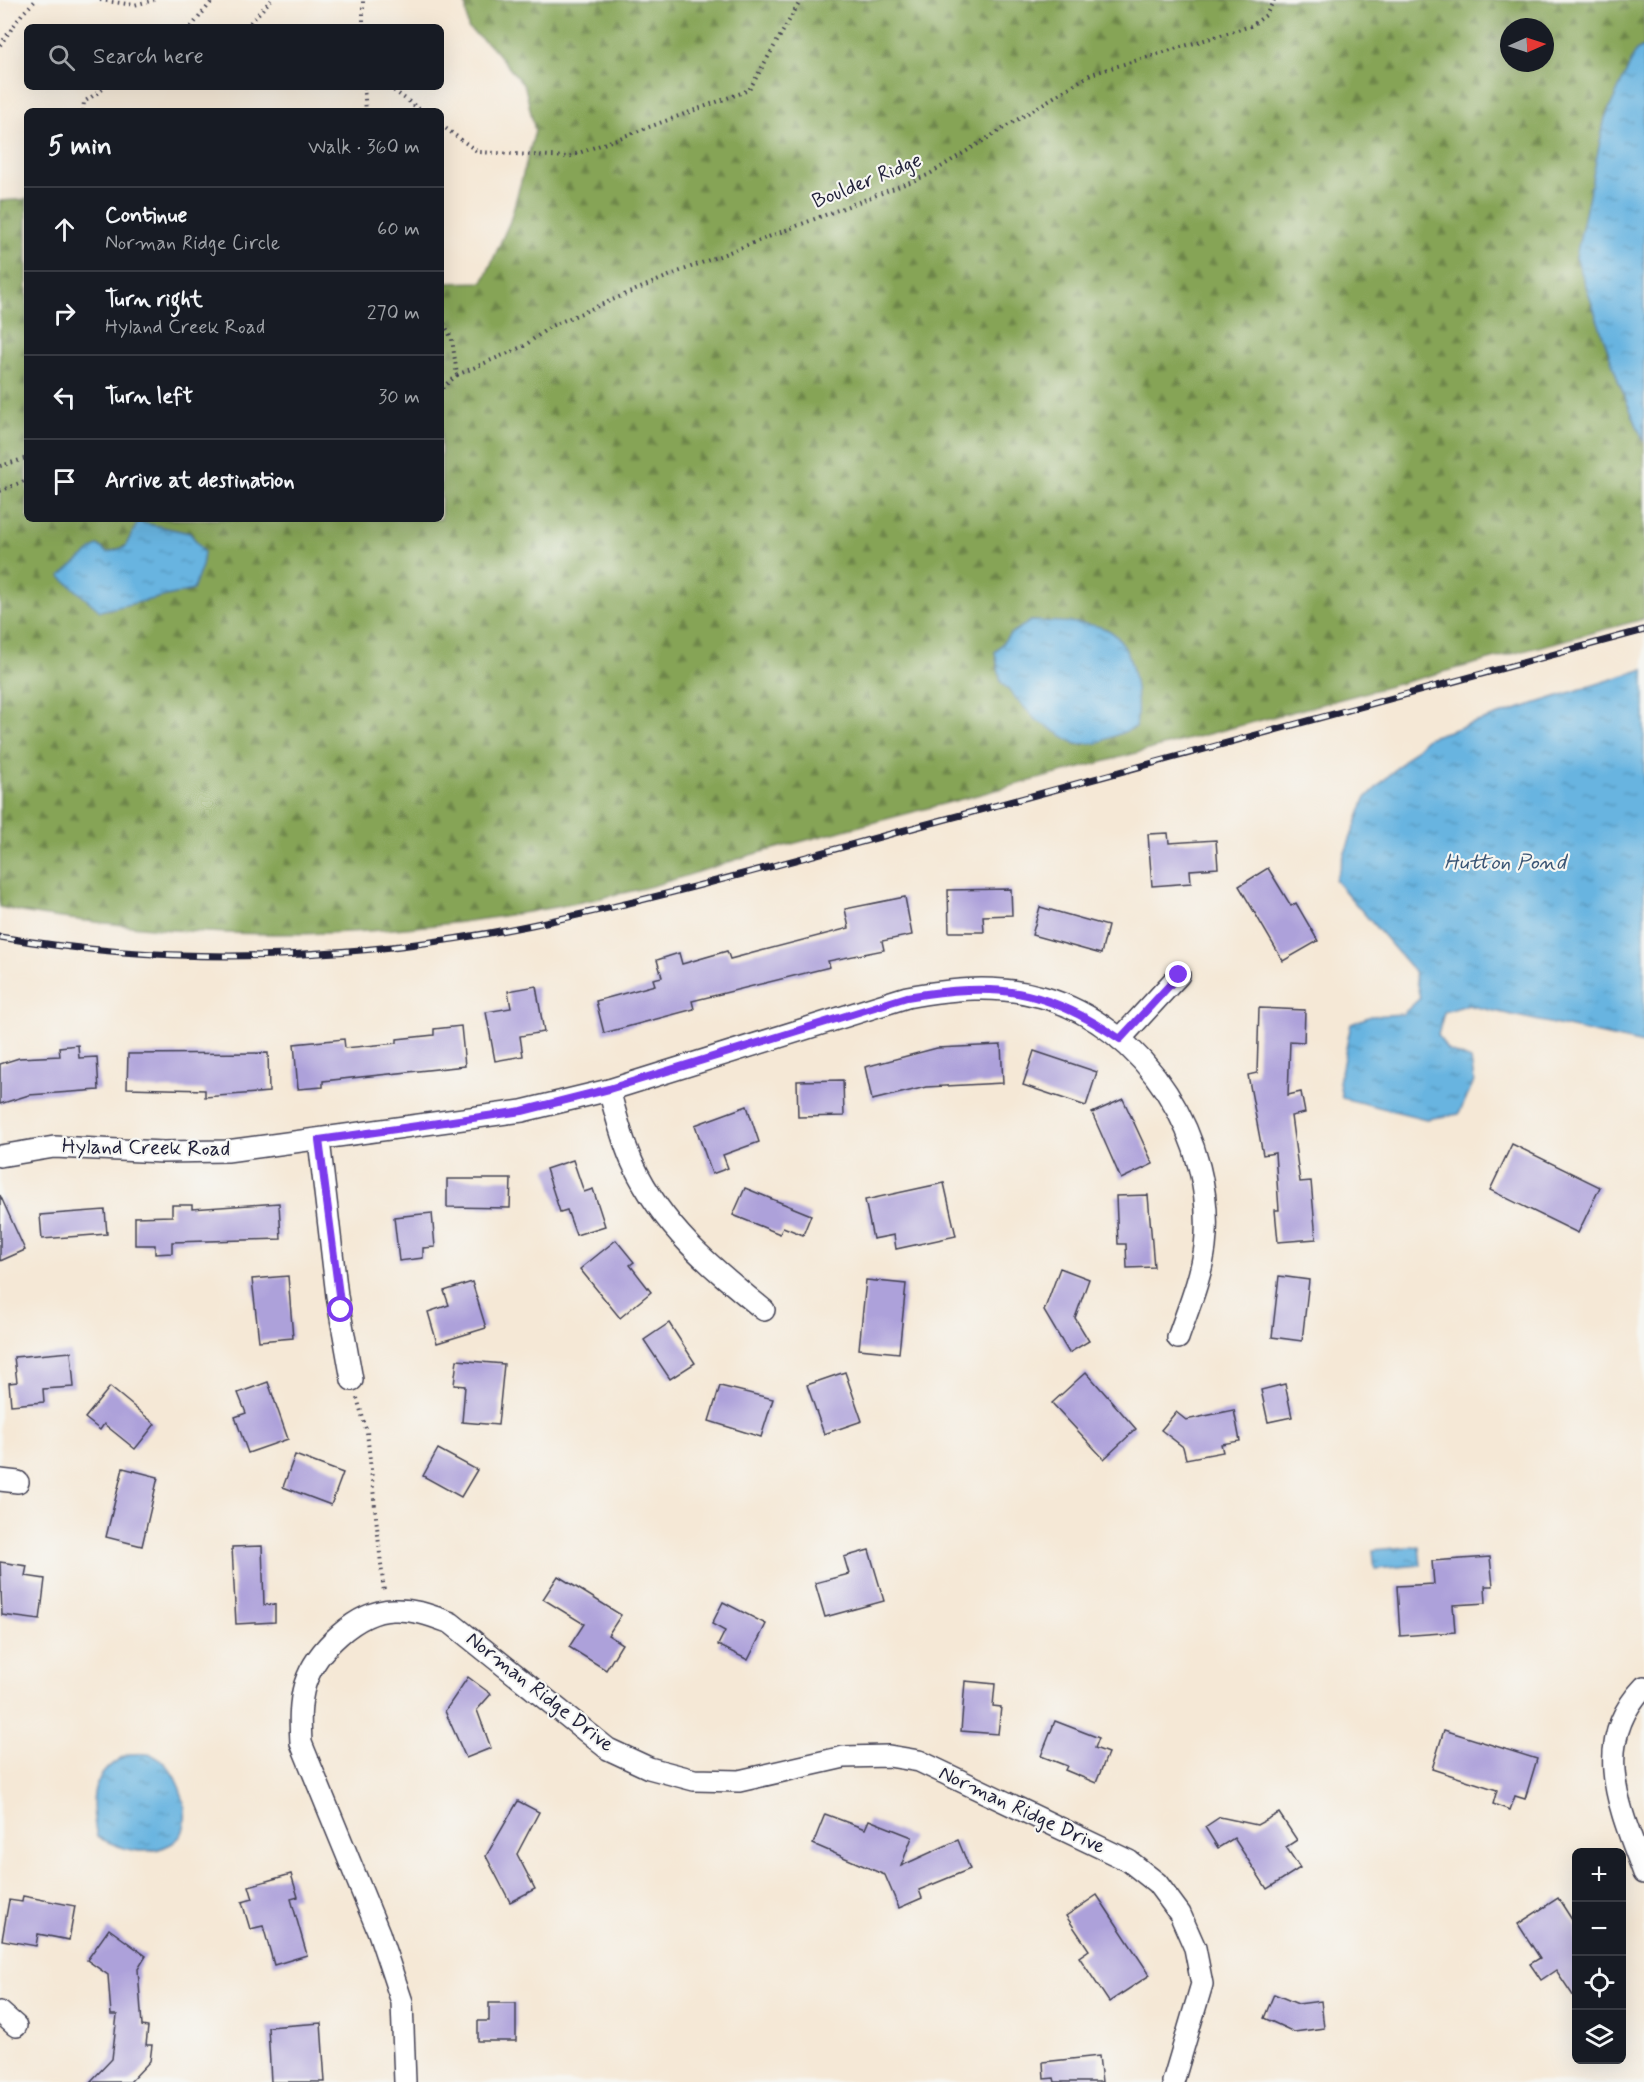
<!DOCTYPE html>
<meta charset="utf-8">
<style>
:root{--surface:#171b24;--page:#20242c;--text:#f1f3f6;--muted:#9ea1a6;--line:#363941}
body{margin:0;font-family:Mynerve,sans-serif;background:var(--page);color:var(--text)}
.controls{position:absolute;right:18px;bottom:18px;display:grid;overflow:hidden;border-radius:9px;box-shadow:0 6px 24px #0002}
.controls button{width:54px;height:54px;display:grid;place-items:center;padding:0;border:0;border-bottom:2px solid var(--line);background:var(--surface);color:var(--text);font:30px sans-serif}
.compass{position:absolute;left:1500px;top:18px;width:54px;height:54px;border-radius:50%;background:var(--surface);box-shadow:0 6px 24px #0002;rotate:87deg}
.stop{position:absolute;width:18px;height:18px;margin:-14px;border:4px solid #7c3aed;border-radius:50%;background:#fff}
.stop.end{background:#7c3aed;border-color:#fff;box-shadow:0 2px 6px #0008}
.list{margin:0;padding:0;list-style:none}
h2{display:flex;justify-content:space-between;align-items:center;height:78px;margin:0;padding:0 24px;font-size:26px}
h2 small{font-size:20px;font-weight:400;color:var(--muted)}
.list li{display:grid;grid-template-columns:39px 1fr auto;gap:18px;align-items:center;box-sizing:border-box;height:84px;padding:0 24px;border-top:2px solid var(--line)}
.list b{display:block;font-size:22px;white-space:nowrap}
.list p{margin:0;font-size:20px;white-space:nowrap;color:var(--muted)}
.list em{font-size:20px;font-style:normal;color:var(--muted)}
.icon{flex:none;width:33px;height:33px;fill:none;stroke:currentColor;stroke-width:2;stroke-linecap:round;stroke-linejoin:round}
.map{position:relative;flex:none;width:1644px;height:2082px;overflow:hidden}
.search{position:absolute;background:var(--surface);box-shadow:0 6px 24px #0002;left:24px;top:24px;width:420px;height:66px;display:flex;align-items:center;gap:15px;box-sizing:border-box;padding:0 21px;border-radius:9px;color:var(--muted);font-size:22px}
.panel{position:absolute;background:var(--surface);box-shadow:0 6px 24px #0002;left:24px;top:108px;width:420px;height:414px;border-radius:9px}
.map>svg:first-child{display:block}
.forest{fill:url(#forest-firs);stroke:#546348;stroke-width:1.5;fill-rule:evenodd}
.water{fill:url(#water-ripples);stroke:#446b8e;stroke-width:1.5}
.building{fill:#ada1da}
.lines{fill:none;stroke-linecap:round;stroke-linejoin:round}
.street-casing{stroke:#424052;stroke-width:24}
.path{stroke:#424052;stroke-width:4;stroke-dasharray:1.5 4.5;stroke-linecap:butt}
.street{stroke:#fff;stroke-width:21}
.rail-casing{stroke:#22223b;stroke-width:7}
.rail{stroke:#f6f6f2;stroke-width:4.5;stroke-dasharray:14;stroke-linecap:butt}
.route{stroke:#7c3aed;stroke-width:8}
.labels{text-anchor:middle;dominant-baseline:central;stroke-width:4.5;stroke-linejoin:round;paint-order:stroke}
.street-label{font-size:21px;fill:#22223b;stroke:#f6f6f2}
.water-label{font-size:22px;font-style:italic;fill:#3a5575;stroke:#f6f6f2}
</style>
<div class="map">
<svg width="1644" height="2082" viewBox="0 0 1644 2082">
<defs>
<pattern id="forest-firs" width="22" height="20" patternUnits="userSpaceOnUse" patternTransform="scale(1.5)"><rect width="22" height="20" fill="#86a456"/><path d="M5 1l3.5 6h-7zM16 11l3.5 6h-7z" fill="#6d8548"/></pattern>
<pattern id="water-ripples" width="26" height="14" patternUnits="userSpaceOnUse" patternTransform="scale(1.5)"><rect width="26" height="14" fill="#67b4e0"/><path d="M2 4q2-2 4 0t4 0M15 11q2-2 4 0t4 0" fill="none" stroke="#5492b7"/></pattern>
</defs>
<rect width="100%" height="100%" fill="#f6f6f2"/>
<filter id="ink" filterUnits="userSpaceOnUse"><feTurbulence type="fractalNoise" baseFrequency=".0167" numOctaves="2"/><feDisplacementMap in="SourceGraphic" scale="12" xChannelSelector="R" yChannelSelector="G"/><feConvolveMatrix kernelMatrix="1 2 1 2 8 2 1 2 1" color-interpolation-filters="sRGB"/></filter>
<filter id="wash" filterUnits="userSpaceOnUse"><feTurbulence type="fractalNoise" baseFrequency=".008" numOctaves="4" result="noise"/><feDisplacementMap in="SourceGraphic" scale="24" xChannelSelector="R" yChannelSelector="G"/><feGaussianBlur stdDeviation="1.35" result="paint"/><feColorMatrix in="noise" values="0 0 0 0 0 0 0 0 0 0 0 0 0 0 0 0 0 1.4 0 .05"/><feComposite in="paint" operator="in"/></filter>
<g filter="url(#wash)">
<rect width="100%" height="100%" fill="#f5e8d6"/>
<!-- forest -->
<path class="forest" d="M465 0H1644V47L1636 51 1619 383 1644 442V619L754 854C714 866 673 882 632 891 465 930 292 945 121 925 81 920 40 917 0 907V201L27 199V519H441V283L483 282 510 221 535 131 525 87 492 47 468 28ZM1509 27H1545V63H1509ZM169 530 190 533 192 590 149 598 98 545 107 553ZM1031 621 1067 623 1106 629 1001 682 995 652Z"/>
<!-- water -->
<g class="water">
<path d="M1644 47V442L1619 383 1576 257 1605 118 1636 51Z"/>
<path d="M138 522 190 533 204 552 202 566 193 590 100 611 60 576 98 545 107 553 125 547Z"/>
<path d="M1031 621C1052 622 1086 621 1106 629 1135 641 1140 701 1136 727L1097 743 1076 744 1036 720 1001 682 995 652 1010 634Z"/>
<path d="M1644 669V1044L1467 1005 1444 1012 1438 1035 1447 1050 1471 1060 1474 1081 1459 1114 1426 1119 1342 1098 1339 1082 1351 1024 1371 1016 1403 1014 1420 998 1414 971 1335 880 1365 799 1427 738Z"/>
<path d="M1419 1546 1421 1565 1375 1569 1373 1550Z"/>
<path d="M129 1754C136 1754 146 1753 152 1755 176 1766 191 1806 183 1831 181 1837 176 1841 171 1844 145 1858 122 1849 97 1837 89 1799 90 1772 129 1754Z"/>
</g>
<g id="blocks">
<!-- building -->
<g class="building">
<path d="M1168 833 1169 843 1216 840 1218 868 1190 870 1191 883 1152 886 1148 834Z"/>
<path d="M1268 868 1291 906 1296 903 1318 941 1283 961 1239 886Z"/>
<path d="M1011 889 1012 915 983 916 984 932H949L948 890Z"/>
<path d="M905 897 912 935 882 941 884 950 828 961 830 967 692 1001 694 1009 604 1033 596 1001 655 985 653 979 662 977 657 960 679 953 682 964 727 951 730 959 849 928 845 909Z"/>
<path d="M1040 907 1108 926 1101 954 1032 935Z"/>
<path d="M536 986 544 1032 520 1036 523 1056 495 1061 486 1012 511 1008 508 991Z"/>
<path d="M1259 1008 1305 1010 1304 1042 1290 1041 1288 1095 1301 1092 1305 1113 1291 1116 1300 1182 1311 1181 1316 1239 1278 1242 1275 1210H1279L1275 1153 1263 1155 1248 1075 1257 1073Z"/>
<path d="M461 1026 465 1066 323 1081V1087L298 1089 294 1044 344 1039 345 1048 397 1043V1039L434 1035V1029Z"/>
<path d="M78 1045 79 1058 97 1057 99 1090 29 1095 0 1104V1064L19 1058 60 1056 59 1047Z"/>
<path d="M1001 1045 1003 1083 926 1087 872 1100 865 1067 937 1048Z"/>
<path d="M1034 1051 1097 1072 1086 1106 1023 1085Z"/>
<path d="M268 1053 269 1092 205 1097V1090L127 1088 128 1054Z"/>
<path d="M843 1080 844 1116 798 1117 797 1081Z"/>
<path d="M1123 1099 1153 1164 1121 1179 1092 1113Z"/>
<path d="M747 1106 759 1142 723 1155 728 1168 712 1174 695 1125Z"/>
<path d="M1512 1144 1600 1187 1578 1233 1490 1190Z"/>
<path d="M573 1160 584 1192 593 1189 605 1226 576 1235 567 1210 560 1212 546 1169Z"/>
<path d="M447 1179H511L510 1208 447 1207Z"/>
<path d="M944 1183 956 1236 896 1249 894 1235 873 1239 865 1200Z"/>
<path d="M745 1188 811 1215 803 1235 783 1227 780 1234 733 1215Z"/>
<path d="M0 1195 25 1250 0 1261Z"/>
<path d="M1148 1195 1154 1267 1127 1268 1126 1244H1118L1116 1196Z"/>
<path d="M279 1203 281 1239 172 1242V1253L155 1254V1245H135V1217L172 1216V1205H192V1209Z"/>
<path d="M105 1210 107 1234 42 1239 40 1215Z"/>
<path d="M432 1213 435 1247 423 1248V1258L399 1261 394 1217Z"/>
<path d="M616 1240 634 1262 630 1265 651 1292 620 1318 580 1269Z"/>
<path d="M1060 1268 1089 1279 1075 1318 1089 1341 1069 1353 1044 1311Z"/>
<path d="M288 1276 293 1338 259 1341 252 1279Z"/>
<path d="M1279 1276 1309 1280 1302 1341 1272 1337Z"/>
<path d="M866 1280 906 1284 899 1353 859 1349Z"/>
<path d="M472 1282 486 1328 437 1343 428 1312 449 1305 444 1291Z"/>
<path d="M669 1323 695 1363 670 1379 644 1340Z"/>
<path d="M71 1352 74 1387 43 1389 44 1402 11 1405 9 1383 17 1382 14 1357Z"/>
<path d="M457 1360 504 1364 498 1425 462 1422 465 1386 454 1385Z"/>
<path d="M845 1372 862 1421 824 1434 807 1385Z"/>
<path d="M1086 1372 1136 1429 1104 1459 1052 1403Z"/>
<path d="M268 1382 288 1439 248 1453 235 1417 246 1413 238 1393Z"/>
<path d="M1285 1384 1292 1417 1268 1422 1261 1390Z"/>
<path d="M720 1386 773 1399 761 1437 709 1421Z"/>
<path d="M110 1387 155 1424 135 1449 104 1424 100 1430 85 1418Z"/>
<path d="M1234 1410 1240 1441 1221 1444 1223 1452 1186 1459 1183 1447 1161 1430 1176 1412 1186 1420Z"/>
<path d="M438 1449 477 1470 461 1497 423 1476Z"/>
<path d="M295 1455 343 1473 331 1505 283 1487Z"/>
<path d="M123 1468 158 1477 142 1546 106 1537Z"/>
<path d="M262 1546 264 1605 275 1604V1622L236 1624 232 1547Z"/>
<path d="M869 1550 884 1601 825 1617 815 1583 849 1574 844 1557Z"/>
<path d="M1490 1557 1493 1586H1485L1486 1603 1453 1605 1455 1632 1400 1636 1397 1586 1434 1584 1432 1561Z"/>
<path d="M0 1562 27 1566 25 1576 45 1579 40 1620 2 1615Z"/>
<path d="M558 1576 621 1615 608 1635 622 1644 606 1670 569 1647 584 1624 543 1599Z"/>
<path d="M723 1602 766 1624 748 1660 718 1645 725 1631 712 1624Z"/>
<path d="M468 1677 491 1694 477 1710 491 1748 466 1758 445 1711Z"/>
<path d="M965 1681 995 1684 993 1706 1001 1707 998 1734 961 1731Z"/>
<path d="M1055 1721 1099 1738 1095 1748 1108 1753 1096 1783 1065 1770 1067 1766 1041 1756Z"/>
<path d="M1444 1730 1537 1759 1525 1799 1515 1796 1510 1810 1493 1804 1497 1790 1432 1769Z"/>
<path d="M518 1801 539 1812 517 1854 535 1889 510 1902 486 1856Z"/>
<path d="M1279 1813 1297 1840 1286 1847 1300 1868 1267 1889 1234 1838 1218 1848 1205 1827 1220 1817 1257 1825Z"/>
<path d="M825 1814 865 1829 869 1820 912 1837 901 1866 958 1840 970 1869 919 1890 922 1898 899 1908 885 1875 813 1844Z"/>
<path d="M291 1874 298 1897 291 1899 307 1955 274 1965 263 1926 250 1929 242 1902 253 1899 249 1886Z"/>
<path d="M1097 1895 1150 1975 1109 2002 1079 1957 1089 1950 1066 1916Z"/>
<path d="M23 1896 75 1906 69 1940 38 1934 36 1946 2 1940 9 1900 22 1902Z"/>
<path d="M1558 1898 1576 1926V2000L1556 1970 1541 1980 1530 1964 1540 1958 1518 1924Z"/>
<path d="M109 1929 146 1956 138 1969 142 2026 148 2027 146 2045H152L150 2061 130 2082H90L112 2059 117 2015H111L108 1975 87 1960Z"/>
<path d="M1274 1994 1298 2004 1321 2001 1324 2028 1294 2032 1264 2018Z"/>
<path d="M489 2003H516V2041H478V2021H489Z"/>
<path d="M321 2023 325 2082H271L268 2027Z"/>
<path d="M1099 2056 1102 2082H1055L1054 2078 1044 2079 1043 2062Z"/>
</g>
</g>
</g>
<g filter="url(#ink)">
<use href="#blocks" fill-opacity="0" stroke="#424052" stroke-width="1.5"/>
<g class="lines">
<defs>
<g id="street">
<path d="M1120 1039 1179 975"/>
<path d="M609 1090C616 1114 622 1141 633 1164 664 1229 710 1266 764 1310"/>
<path d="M319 1140 337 1296 352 1380"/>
<path d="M0 1156 54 1147 163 1152 227 1151 522 1111 609 1090 907 997C952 989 996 984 1042 997 1146 1026 1217 1141 1205 1247 1201 1278 1188 1309 1178 1338"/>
<path d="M0 1480 18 1482"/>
<path d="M1644 1687C1589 1744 1621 1811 1644 1873"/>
<path d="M0 2012 16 2026"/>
<path d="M405 2082 402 2002 379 1933 301 1743C300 1723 299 1704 305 1684 316 1650 357 1611 393 1610 415 1609 432 1616 451 1623L608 1749 649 1768 694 1780 739 1781 844 1757 889 1756 919 1761 1129 1861 1157 1883 1180 1914 1195 1948 1202 1984 1173 2082"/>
</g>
</defs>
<!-- street casing -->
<use href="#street" class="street-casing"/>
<!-- path -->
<g class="path">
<path d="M100 0 134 5 154 0"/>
<path d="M191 27 213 0"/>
<path d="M246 27 271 0"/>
<path d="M363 27V0"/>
<path d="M0 45 22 14 36 0"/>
<path d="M364 87 366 111"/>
<path d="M389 87 422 111"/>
<path d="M83 111 84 102 106 87"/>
<path d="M441 125 478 152 568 157 749 90 801 0"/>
<path d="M441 318 452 339 457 375 441 389"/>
<path d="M457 375 524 346 551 326 678 272 928 175 1091 74 1251 26 1266 15 1274 0"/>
<path d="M0 466 27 458"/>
<path d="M0 491 27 480"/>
<path d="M357 1398 367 1432 384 1592"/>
</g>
<!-- street -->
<use href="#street" class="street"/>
<defs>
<path id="rail" d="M0 937C183 968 375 960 555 920 693 890 829 850 965 814 1192 752 1418 691 1644 630"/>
</defs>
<!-- rail casing -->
<use href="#rail" class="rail-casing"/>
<!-- rail -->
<use href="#rail" class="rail"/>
</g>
</g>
<g class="lines" filter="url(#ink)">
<!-- route -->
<path class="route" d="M341 1310 319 1140 522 1111 609 1089 907 997C996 982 1045 988 1120 1039L1179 975"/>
</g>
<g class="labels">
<!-- street labels -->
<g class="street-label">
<text transform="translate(867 181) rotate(-22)">Boulder Ridge</text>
<text transform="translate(146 1148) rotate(1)">Hyland Creek Road</text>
<text transform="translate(540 1692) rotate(38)">Norman Ridge Drive</text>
<text transform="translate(1022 1810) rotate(25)">Norman Ridge Drive</text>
</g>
<!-- water labels -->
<g class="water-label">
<text x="1505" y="863">Hutton Pond</text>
</g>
</g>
</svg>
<div class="controls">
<button>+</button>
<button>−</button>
<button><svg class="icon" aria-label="locate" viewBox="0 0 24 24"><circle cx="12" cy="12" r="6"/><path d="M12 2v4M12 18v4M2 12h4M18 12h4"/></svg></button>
<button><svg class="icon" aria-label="layers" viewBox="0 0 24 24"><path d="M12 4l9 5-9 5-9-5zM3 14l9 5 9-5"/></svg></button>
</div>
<svg class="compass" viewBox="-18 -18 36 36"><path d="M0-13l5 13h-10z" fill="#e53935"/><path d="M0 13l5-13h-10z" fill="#9ea1a6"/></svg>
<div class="stop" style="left:341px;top:1310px"></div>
<div class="stop end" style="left:1179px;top:975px"></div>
<div class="search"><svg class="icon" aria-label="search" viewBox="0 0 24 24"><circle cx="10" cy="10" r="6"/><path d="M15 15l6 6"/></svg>Search here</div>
<section class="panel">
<h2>5 min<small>Walk · 360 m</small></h2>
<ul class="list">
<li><svg class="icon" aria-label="ahead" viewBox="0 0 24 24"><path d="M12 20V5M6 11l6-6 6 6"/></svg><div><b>Continue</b><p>Norman Ridge Circle</p></div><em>60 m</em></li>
<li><svg class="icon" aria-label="right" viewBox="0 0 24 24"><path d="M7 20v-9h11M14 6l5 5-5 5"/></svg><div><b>Turn right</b><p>Hyland Creek Road</p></div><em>270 m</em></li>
<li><svg class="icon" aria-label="left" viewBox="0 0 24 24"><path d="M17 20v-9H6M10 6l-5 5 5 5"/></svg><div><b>Turn left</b></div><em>30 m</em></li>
<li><svg class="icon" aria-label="arrive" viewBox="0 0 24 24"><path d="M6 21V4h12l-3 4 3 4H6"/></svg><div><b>Arrive at destination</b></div></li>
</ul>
</section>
</div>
